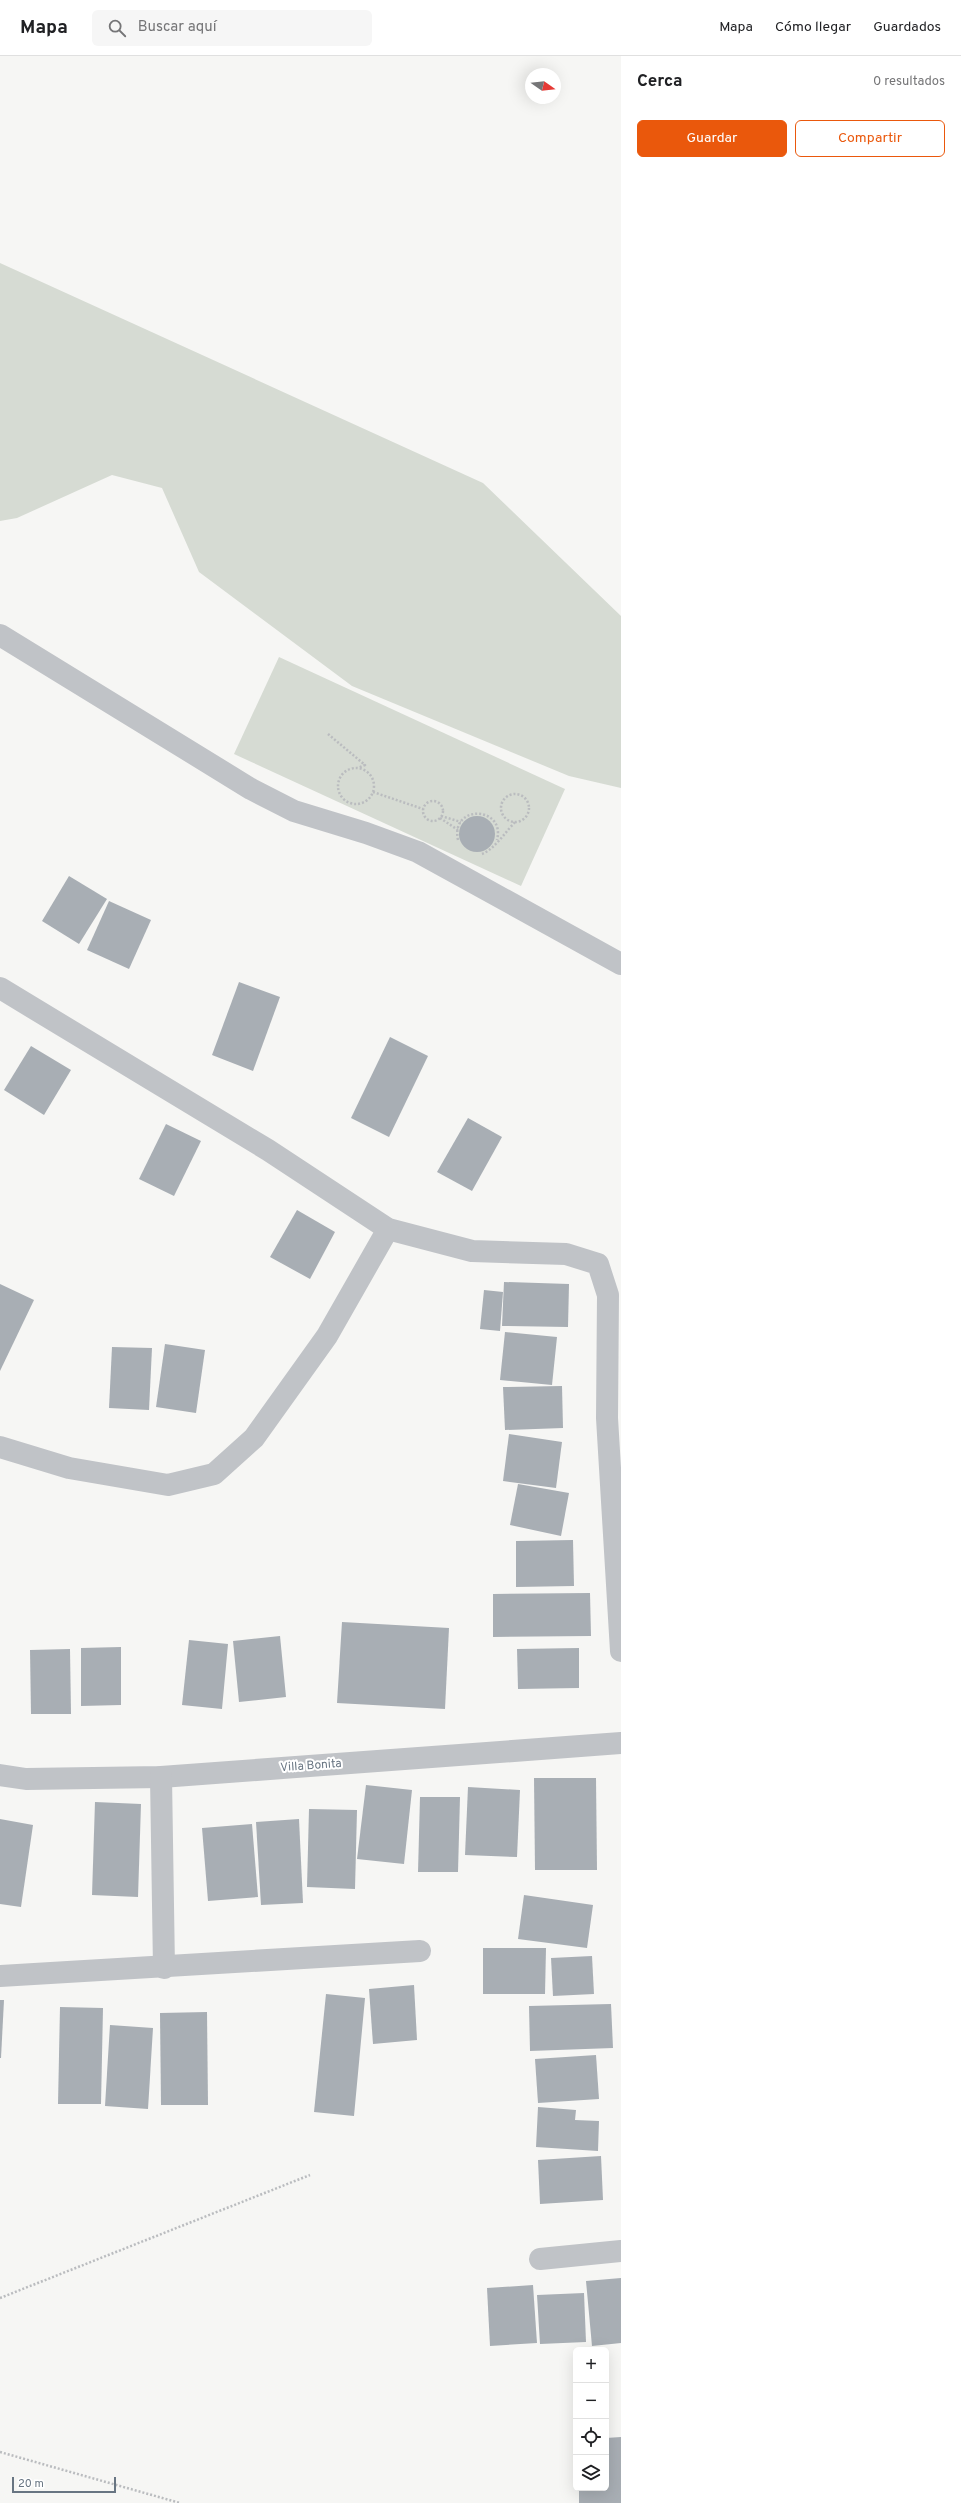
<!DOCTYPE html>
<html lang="es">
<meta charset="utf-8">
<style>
:root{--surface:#fff;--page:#f6f6f6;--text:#202124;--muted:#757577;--line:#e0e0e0;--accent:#ea580c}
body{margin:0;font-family:Overpass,sans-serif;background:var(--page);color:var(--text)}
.controls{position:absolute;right:12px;bottom:12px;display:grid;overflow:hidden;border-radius:6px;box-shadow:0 4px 16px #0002}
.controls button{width:36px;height:36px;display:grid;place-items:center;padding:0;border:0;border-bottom:1px solid var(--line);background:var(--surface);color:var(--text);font:20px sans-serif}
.compass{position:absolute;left:525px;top:12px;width:36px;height:36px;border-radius:50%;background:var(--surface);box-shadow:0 4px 16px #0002;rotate:104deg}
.scale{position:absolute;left:12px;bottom:10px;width:104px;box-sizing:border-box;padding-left:4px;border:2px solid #687582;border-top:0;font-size:11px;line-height:14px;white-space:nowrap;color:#687582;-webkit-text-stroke:3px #fff;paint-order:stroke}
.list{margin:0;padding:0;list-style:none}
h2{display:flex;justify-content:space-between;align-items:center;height:52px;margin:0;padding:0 16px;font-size:17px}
h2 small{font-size:13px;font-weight:400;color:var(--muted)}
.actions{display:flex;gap:8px;padding:12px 16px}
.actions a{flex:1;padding:9px 0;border:1px solid var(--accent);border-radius:6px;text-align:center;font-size:14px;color:var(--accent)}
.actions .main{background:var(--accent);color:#fff}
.icon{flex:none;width:22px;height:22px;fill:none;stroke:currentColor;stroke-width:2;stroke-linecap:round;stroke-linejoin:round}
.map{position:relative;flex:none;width:621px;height:2447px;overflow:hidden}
header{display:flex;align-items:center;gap:24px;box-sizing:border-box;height:56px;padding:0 20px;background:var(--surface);border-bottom:1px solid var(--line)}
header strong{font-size:19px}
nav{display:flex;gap:22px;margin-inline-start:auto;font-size:14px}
.search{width:280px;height:36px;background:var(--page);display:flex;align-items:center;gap:10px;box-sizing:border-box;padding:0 14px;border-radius:6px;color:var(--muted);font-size:15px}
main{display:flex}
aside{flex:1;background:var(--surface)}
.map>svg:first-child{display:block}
.green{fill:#d6dbd3}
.building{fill:#a8aeb4}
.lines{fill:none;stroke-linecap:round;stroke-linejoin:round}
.path{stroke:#babcbf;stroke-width:2.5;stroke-dasharray:2 2;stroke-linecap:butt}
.street{stroke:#c0c3c7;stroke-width:22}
.labels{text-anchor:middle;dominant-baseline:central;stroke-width:4;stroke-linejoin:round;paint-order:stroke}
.street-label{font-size:12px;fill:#687582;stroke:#fff}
</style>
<header>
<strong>Mapa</strong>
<div class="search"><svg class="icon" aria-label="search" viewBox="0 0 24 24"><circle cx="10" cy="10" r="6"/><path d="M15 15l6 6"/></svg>Buscar aquí</div>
<nav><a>Mapa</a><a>Cómo llegar</a><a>Guardados</a></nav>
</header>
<main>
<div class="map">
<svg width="621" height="2447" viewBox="0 0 621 2447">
<rect width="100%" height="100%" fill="#f6f6f4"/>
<!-- green -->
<g class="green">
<path d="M0 207 483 427 621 560V732L569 720 352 630 199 516 162 432 112 419 17 462 0 465Z"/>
<path d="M279 601 565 733 521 830 234 698Z"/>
</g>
<!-- building -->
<g class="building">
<circle cx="477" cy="778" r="18"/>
<path d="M69 820 107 843 79 888 42 865Z"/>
<path d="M109 845 151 864 129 913 87 894Z"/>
<path d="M239 926 280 941 253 1015 212 999Z"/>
<path d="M390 981 428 1000 389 1081 351 1062Z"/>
<path d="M31 990 71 1014 44 1059 4 1034Z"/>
<path d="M468 1062 502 1081 472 1135 437 1116Z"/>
<path d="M166 1068 201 1085 174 1140 139 1123Z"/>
<path d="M297 1154 335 1176 310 1223 270 1201Z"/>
<path d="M504 1226 569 1228 568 1271 502 1270Z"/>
<path d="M0 1228 34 1244 0 1315Z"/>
<path d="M484 1234 503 1236 500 1275 480 1273Z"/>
<path d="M505 1276 557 1281 552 1329 500 1324Z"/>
<path d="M165 1288 205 1294 196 1357 156 1351Z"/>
<path d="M112 1291 152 1292 149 1354 109 1352Z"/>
<path d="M562 1330 563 1372 505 1374 503 1331Z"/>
<path d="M509 1378 562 1386 556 1432 503 1425Z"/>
<path d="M518 1428 569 1437 561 1480 510 1469Z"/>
<path d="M573 1484 574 1530 516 1531V1485Z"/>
<path d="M590 1537 591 1580 493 1581V1538Z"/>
<path d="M342 1566 449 1572 445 1653 337 1647Z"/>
<path d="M280 1580 286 1641 239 1646 233 1585Z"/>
<path d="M189 1584 228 1588 222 1653 182 1649Z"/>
<path d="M121 1591V1649L81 1650V1592Z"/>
<path d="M579 1592V1632L518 1633 517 1593Z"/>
<path d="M70 1593 71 1658H31L30 1594Z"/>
<path d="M534 1722H596L597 1814H535Z"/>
<path d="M366 1729 412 1734 404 1808 357 1803Z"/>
<path d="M468 1731 520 1734 517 1801 465 1799Z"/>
<path d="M420 1741H460L458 1816H418Z"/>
<path d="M95 1746 141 1748 138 1841 92 1839Z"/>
<path d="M309 1753 357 1754 355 1833 307 1831Z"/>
<path d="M0 1763 33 1769 21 1851 0 1848Z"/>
<path d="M299 1763 303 1847 261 1849 256 1766Z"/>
<path d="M252 1768 258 1841 208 1845 202 1772Z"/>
<path d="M524 1839 593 1849 587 1892 518 1883Z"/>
<path d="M483 1892H546L545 1938H483Z"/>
<path d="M592 1900 594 1938 553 1940 551 1902Z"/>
<path d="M414 1929 417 1984 373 1988 369 1933Z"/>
<path d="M326 1938 365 1942 354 2060 314 2056Z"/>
<path d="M0 1944H4L1 2002H0Z"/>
<path d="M611 1948 613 1992 530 1995 529 1950Z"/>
<path d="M60 1951 103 1952 101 2048H58Z"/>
<path d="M207 1956 208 2049H161L160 1957Z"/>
<path d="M110 1969 153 1972 148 2053 105 2050Z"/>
<path d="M596 1999 599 2043 538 2047 535 2003Z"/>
<path d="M538 2051 576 2054 575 2064 599 2065 598 2095 536 2091Z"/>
<path d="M601 2100 603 2144 540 2148 538 2104Z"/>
<path d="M621 2222V2287L592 2290 586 2225Z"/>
<path d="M533 2229 537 2287 490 2290 487 2232Z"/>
<path d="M584 2237 586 2286 540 2288 537 2239Z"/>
<path d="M621 2381V2447H579V2432H606V2382Z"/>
</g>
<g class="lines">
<!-- path -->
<g class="path">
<path d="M328 678 365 709 358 712"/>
<circle cx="356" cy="730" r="18"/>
<path d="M373 736 423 753"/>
<circle cx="515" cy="752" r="14"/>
<circle cx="433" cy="755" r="10"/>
<path d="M441 760 461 766"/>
<path d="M440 762 458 774"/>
<path d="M458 784C450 748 506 750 497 784"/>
<path d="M482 798C495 793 506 775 516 765"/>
<path d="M0 2242 310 2119"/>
<path d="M0 2396 180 2447"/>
</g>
<!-- street -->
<g class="street">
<path d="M0 579 251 733 294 755 366 777 418 796 621 908"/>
<path d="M0 932 268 1094 388 1173 472 1195 566 1198 598 1208 608 1239 607 1362 621 1595"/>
<path d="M0 1391 69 1412 168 1429 214 1418 254 1382 327 1280 388 1173"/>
<path d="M0 1719 26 1723 161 1721 621 1687"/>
<path d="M161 1721 164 1912"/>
<path d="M0 1920 420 1895"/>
<path d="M540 2203 621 2195"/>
</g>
</g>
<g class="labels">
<!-- street labels -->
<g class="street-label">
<text transform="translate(311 1710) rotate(-4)">Villa Bonita</text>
</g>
</g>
</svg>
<div class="controls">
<button>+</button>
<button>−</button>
<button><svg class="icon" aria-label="locate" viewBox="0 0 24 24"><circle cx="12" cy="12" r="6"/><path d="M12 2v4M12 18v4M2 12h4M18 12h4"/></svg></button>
<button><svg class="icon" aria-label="layers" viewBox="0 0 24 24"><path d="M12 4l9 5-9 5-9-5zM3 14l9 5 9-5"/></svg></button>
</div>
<svg class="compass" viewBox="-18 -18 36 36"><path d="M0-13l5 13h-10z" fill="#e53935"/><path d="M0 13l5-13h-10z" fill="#757577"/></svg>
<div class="scale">20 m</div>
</div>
<aside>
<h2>Cerca<small>0 resultados</small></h2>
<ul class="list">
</ul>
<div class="actions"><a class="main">Guardar</a><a>Compartir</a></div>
</aside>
</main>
